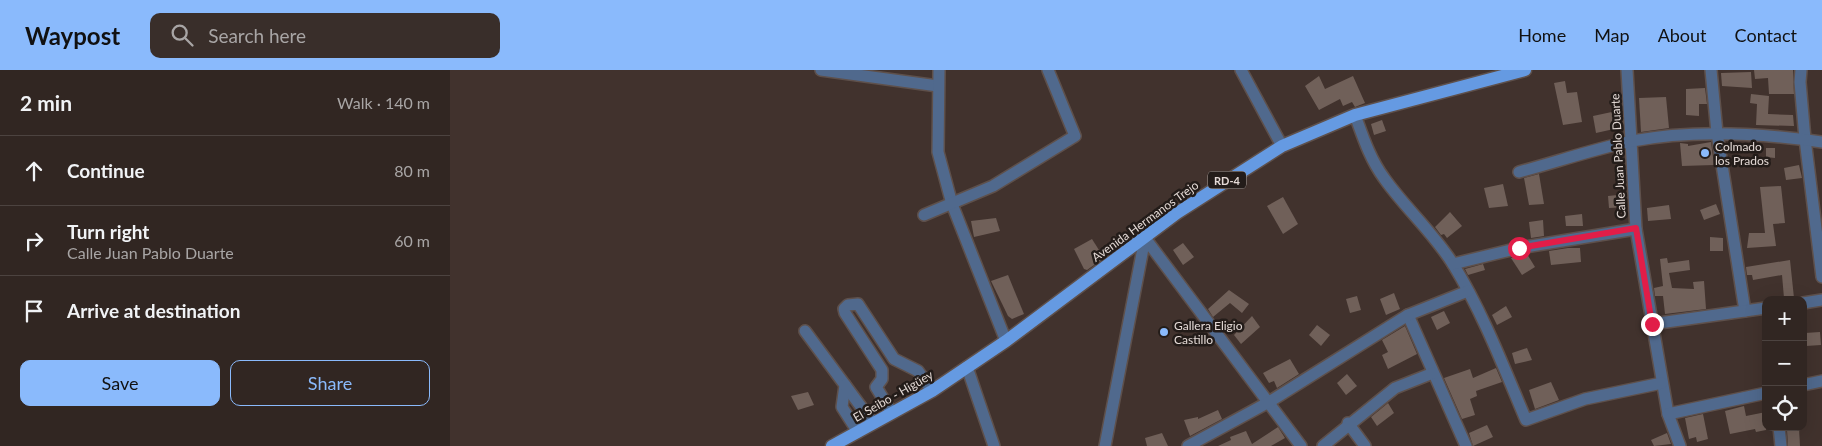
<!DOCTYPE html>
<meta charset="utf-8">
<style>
:root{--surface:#312622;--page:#392e2a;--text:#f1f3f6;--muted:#a8a5a5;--line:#4c4340;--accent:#8abafc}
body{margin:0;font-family:Lato,sans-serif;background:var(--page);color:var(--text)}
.controls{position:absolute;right:15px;bottom:15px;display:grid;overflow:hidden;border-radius:10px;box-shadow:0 5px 20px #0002}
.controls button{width:45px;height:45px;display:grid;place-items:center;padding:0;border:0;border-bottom:1px solid var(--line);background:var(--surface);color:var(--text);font:25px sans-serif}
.stop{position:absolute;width:15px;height:15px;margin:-11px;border:4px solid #e11d48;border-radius:50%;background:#fff}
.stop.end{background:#e11d48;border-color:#fff;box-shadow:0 1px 5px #0008}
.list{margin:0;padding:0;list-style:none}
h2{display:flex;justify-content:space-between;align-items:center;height:65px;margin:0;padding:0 20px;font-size:21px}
h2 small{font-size:16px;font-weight:400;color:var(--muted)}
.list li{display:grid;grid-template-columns:32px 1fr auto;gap:15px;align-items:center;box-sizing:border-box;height:70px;padding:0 20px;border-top:1px solid var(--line)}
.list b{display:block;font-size:19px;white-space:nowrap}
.list p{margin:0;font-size:16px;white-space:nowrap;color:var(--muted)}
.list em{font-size:16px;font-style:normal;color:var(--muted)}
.actions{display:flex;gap:10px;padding:15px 20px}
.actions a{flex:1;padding:11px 0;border:1px solid var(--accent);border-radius:10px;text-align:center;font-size:18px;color:var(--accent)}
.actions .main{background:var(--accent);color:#111}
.icon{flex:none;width:28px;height:28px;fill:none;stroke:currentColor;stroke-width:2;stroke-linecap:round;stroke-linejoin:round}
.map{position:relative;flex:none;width:1372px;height:376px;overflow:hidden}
header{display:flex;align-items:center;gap:30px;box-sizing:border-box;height:70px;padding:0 25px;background:var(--accent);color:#111}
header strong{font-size:24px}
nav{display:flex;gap:28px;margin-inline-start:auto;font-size:18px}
.search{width:350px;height:45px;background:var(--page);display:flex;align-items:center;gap:12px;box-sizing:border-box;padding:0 18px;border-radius:10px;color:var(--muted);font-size:19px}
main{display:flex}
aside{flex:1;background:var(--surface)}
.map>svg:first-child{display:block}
.building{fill:#706059}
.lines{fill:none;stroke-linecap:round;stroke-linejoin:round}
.minor-casing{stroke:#5e504b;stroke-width:14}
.primary-casing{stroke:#5e504b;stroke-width:15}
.minor{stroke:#50698d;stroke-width:11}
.primary{stroke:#659ae2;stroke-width:12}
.route{stroke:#e11d48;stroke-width:6}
.poi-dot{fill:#8abafc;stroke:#231c19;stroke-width:2}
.labels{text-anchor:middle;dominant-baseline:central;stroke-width:5;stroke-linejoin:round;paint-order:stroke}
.shield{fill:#231c19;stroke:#aaa19d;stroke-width:1}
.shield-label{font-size:11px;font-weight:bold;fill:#e4dad6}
.poi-label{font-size:12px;fill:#e4dad6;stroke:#231c19;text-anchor:start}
.street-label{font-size:12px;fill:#e4dad6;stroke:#231c19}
</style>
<header>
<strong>Waypost</strong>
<div class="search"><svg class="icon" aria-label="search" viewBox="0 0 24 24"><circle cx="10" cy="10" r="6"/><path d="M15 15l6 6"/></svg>Search here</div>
<nav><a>Home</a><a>Map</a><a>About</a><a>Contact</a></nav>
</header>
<main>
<aside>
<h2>2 min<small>Walk · 140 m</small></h2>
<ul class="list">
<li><svg class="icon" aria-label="ahead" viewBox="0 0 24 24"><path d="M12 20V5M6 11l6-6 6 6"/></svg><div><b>Continue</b></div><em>80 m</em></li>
<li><svg class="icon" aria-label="right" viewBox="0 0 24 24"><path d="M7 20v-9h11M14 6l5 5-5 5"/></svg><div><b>Turn right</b><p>Calle Juan Pablo Duarte</p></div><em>60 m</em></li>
<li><svg class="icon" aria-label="arrive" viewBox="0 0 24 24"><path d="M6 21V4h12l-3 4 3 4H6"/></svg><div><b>Arrive at destination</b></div></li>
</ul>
<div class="actions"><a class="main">Save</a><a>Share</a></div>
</aside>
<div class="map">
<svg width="1372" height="376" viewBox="0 0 1372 376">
<rect width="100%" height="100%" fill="#41322d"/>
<!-- building -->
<g class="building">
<path d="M1304 0H1343L1344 24H1319L1318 8 1305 9Z"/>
<path d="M1301 2 1302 18 1272 16 1271 3Z"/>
<path d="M869 6 875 19 903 6 915 33 905 37 902 32 893 36 890 29 869 40 855 16Z"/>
<path d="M1115 11 1117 23 1127 22 1132 52 1113 55 1104 13Z"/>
<path d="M1255 18 1257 34H1249V46L1236 45V19Z"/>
<path d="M1301 24 1319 26 1318 44 1343 45 1344 56 1306 55 1307 34 1300 33Z"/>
<path d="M1216 27 1219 58 1191 62 1189 28Z"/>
<path d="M1171 40 1173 57 1146 63 1143 46Z"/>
<path d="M932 50 936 61 924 65 921 54Z"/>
<path d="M1261 72 1264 95 1232 96 1230 73 1238 74V76Z"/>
<path d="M1316 78H1325V88L1316 87Z"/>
<path d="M1349 95 1352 108 1336 110 1334 98Z"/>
<path d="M1089 104 1094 134 1079 135 1074 108Z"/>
<path d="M1053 114 1058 136 1039 138 1034 118Z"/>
<path d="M1331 116 1335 153 1323 154 1326 176 1297 178 1299 163H1315L1310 117Z"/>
<path d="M1177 124V137L1159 138 1158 126Z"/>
<path d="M833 127 848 154 833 164 817 136Z"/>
<path d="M1266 134 1270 144 1254 150 1250 140Z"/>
<path d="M1219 135 1221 149 1198 151 1197 138Z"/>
<path d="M1000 142 1012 156 997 168 994 164 991 165 985 157Z"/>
<path d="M1132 144 1133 156H1116L1115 146Z"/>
<path d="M546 148 550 161 524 167 521 151Z"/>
<path d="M1093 150 1094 166 1081 168 1079 152Z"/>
<path d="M1260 167 1273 168V181H1260Z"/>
<path d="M642 169 654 188 637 200 634 199 624 179Z"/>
<path d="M733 173 744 187 733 195 723 180Z"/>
<path d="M1118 178H1130L1131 192 1101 195 1099 181Z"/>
<path d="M1077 184 1085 197 1072 205 1061 188Z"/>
<path d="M1217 188 1218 193 1239 190 1240 200 1219 203 1222 218 1244 219 1243 212 1254 211 1256 239 1215 244 1213 226H1205L1204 218 1213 216 1210 189Z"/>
<path d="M1340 190 1344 228H1334L1332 205 1303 210 1302 205H1297L1296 197Z"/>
<path d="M1033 194 1035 200 1018 205 1015 199Z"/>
<path d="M558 205 574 244 562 249 558 246 541 211Z"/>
<path d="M779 220 799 234 792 243 780 233 763 247 758 239Z"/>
<path d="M944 223 950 239 936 245 930 229Z"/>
<path d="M907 226 911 240 900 243 896 229Z"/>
<path d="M1056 236 1062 247 1047 255 1042 245Z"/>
<path d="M994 241 1000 253 987 260 981 247Z"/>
<path d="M802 246 810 257 791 274 784 265Z"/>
<path d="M867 255 880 265 871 276 859 265Z"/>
<path d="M955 256 967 284 938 299 932 285 938 282 932 270Z"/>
<path d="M1370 262 1371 275 1356 276 1355 263Z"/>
<path d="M1077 278 1082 290 1065 294 1062 283Z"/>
<path d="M840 289 849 304 827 318 824 311 819 313 813 303Z"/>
<path d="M1046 298 1052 312 1026 321 1027 326 1020 329 1025 345 1012 349 994 308 1020 299 1023 308Z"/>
<path d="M897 304 907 316 896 325 887 313Z"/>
<path d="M1101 312 1109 330 1085 339 1079 320Z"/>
<path d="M358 322 364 335 348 340 341 326Z"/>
<path d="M938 333 944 343 927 356 921 347Z"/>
<path d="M1294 336 1296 346 1316 342V360L1306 362 1305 359 1280 364 1275 341Z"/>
<path d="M768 340 772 349 740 366 734 350 748 347V349Z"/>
<path d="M1253 344 1258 369 1247 372 1246 367 1239 369 1235 348Z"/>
<path d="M1037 355 1043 367 1023 376 1019 363Z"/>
<path d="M828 357 835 368 821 376H768L781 370 780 367 796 361 802 374Z"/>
<path d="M1349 358 1350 376H1338L1337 360Z"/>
<path d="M712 363 718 376H697L695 368Z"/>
<path d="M1217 363 1221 374 1204 376 1201 370Z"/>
</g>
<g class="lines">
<defs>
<g id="minor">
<path d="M371 0 488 16"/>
<path d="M489 0 488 82 502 134 556 271"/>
<path d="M791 0 832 76"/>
<path d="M1177 0 1186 159 1218 344 1230 376"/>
<path d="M1261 0 1267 63 1295 241"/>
<path d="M1351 0 1350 12 1355 69 1372 207"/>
<path d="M905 45C913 67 920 89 934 108 955 138 983 162 1003 194 1033 243 1054 298 1076 350L1135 329 1212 313"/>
<path d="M1069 102C1106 92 1144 79 1182 71 1244 59 1310 63 1372 72"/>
<path d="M474 145 543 116 625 66 598 0"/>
<path d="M695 168 851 376"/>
<path d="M1003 194 1069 178 1186 159"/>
<path d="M1353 233 1372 230"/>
<path d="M958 245 1016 376"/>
<path d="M1202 254 1316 238"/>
<path d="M355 261 395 315 392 337 408 362"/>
<path d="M517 297 544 376"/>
<path d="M395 315 423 353"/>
<path d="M1353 315 1372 311"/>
<path d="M442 343 426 317 432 309V300L395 243 394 239 398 235 408 234 444 289 468 301 482 321"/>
<path d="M1218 344 1316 323"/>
<path d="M898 353 915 376"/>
<path d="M1329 357 1331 376"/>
<path d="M655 376 695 168"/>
<path d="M738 376 819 332 958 245 1018 221"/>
<path d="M873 376 945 318 983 303"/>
</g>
<path id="primary" d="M382 376 482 321 556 271 727 143 832 76 905 45 1075 0"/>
</defs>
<!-- minor casing -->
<use href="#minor" class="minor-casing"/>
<!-- primary casing -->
<use href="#primary" class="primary-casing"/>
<!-- minor -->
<use href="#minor" class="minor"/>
<!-- primary -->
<use href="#primary" class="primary"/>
</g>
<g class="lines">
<!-- route -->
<path class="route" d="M1069 178 1186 158 1202 254"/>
</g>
<!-- markers -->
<g class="poi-dot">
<circle cx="1255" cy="83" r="5"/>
<circle cx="714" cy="262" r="5"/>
</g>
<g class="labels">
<!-- shield labels -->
<rect class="shield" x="758" y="101.5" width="38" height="17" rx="4"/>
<g class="shield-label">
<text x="777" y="110">RD-4</text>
</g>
<!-- poi labels -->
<g class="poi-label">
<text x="1265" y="76">Colmado<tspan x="1265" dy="14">los Prados</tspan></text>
<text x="724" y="255">Gallera Eligio<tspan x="724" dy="14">Castillo</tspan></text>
</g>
<!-- street labels -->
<g class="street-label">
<text transform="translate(1168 86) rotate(-93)">Calle Juan Pablo Duarte</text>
<text transform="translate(695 151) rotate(-36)">Avenida Hermanos Trejo</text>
<text transform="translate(443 326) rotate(-30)">El Seibo - Higüey</text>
</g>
</g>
</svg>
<div class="controls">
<button>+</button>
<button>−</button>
<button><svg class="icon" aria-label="locate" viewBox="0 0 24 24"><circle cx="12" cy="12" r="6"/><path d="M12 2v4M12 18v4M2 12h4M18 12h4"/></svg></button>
</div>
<div class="stop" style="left:1069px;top:178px"></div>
<div class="stop end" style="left:1202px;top:254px"></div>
</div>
</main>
